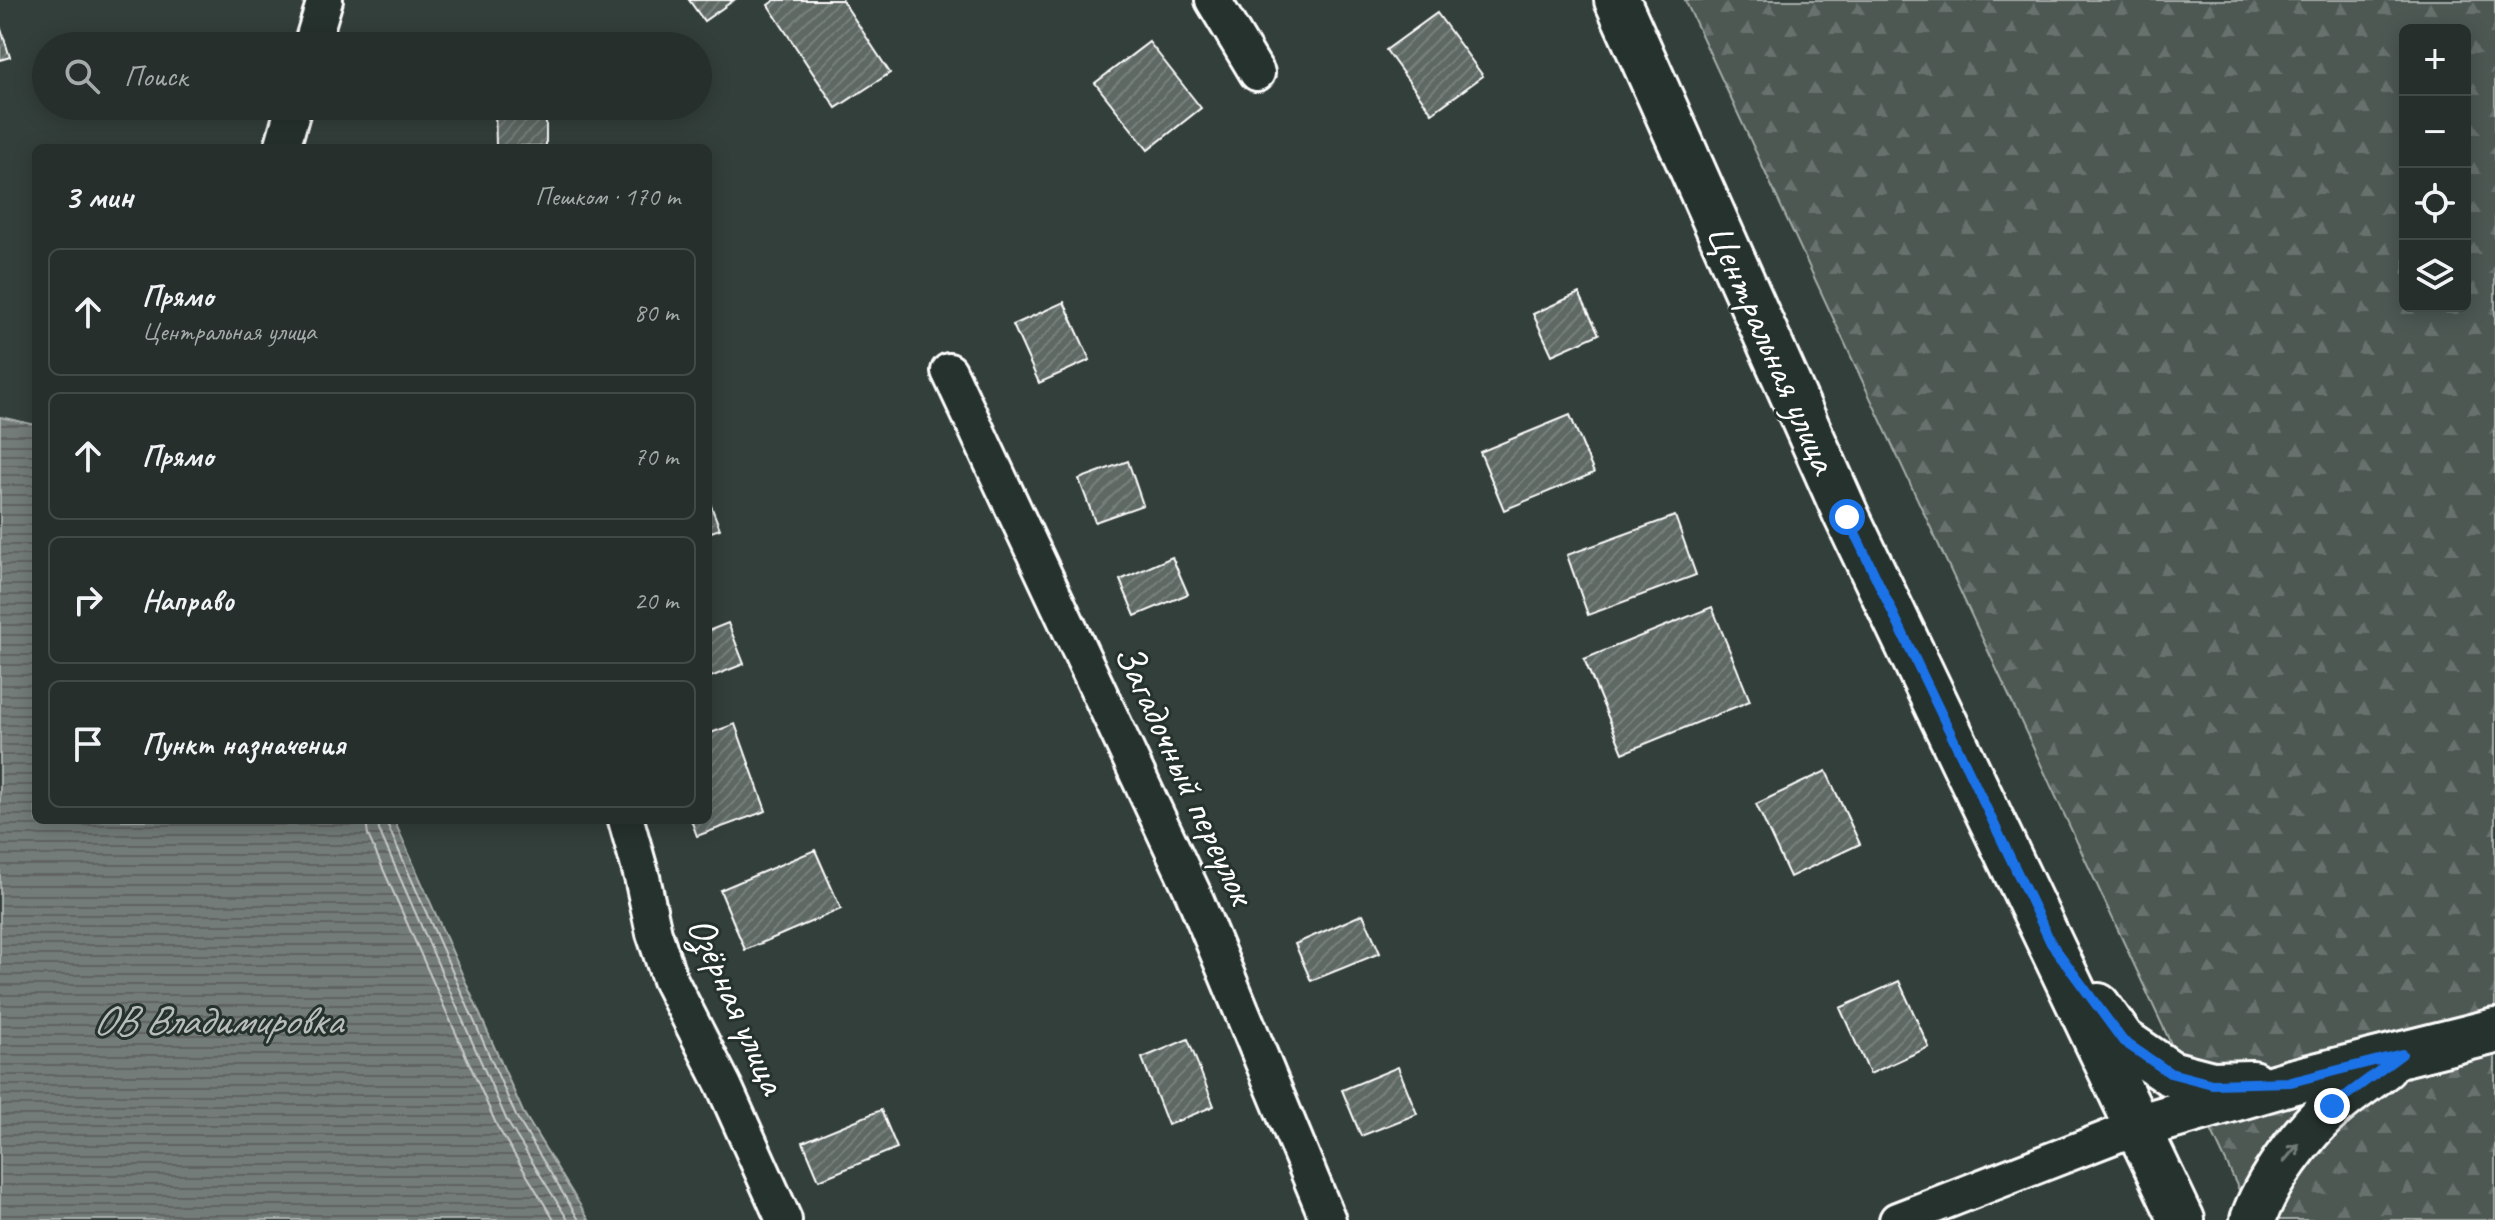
<!DOCTYPE html>
<html lang="ru">
<meta charset="utf-8">
<style>
:root{--surface:#262f2c;--page:#2e3734;--text:#f1f3f6;--muted:#a4a9a9;--line:#424a48}
body{margin:0;font-family:Caveat,sans-serif;background:var(--page);color:var(--text)}
.controls{position:absolute;right:24px;top:24px;display:grid;overflow:hidden;border-radius:12px;box-shadow:0 4px 20px #0003}
.controls button{width:72px;height:72px;display:grid;place-items:center;padding:0;border:0;border-bottom:2px solid var(--line);background:var(--surface);color:var(--text);font:40px sans-serif}
.stop{position:absolute;width:24px;height:24px;margin:-18px;border:6px solid #1a73e8;border-radius:50%;background:#fff}
.stop.end{background:#1a73e8;border-color:#fff;box-shadow:0 2px 8px #0008}
.list{margin:0;padding:0;list-style:none}
h2{display:flex;justify-content:space-between;align-items:center;height:104px;margin:0;padding:0 32px;font-size:34px}
h2 small{font-size:26px;font-weight:400;color:var(--muted)}
.list li{display:grid;grid-template-columns:52px 1fr auto;gap:24px;align-items:center;box-sizing:border-box;height:128px;margin:0 16px 16px;padding:0 16px;border:2px solid var(--line);border-radius:12px}
.list b{display:block;font-size:30px;white-space:nowrap}
.list p{margin:0;font-size:26px;white-space:nowrap;color:var(--muted)}
.list em{font-size:26px;font-style:normal;color:var(--muted)}
.icon{flex:none;width:44px;height:44px;fill:none;stroke:currentColor;stroke-width:2;stroke-linecap:round;stroke-linejoin:round}
.map{position:relative;flex:none;width:2495px;height:1220px;overflow:hidden}
.search{position:absolute;background:var(--surface);box-shadow:0 4px 20px #0003;left:32px;top:32px;width:680px;height:88px;display:flex;align-items:center;gap:20px;box-sizing:border-box;padding:0 28px;border-radius:44px;color:var(--muted);font-size:30px}
.panel{position:absolute;background:var(--surface);box-shadow:0 4px 20px #0003;left:32px;top:144px;width:680px;height:680px;border-radius:12px}
.map>svg:first-child{display:block}
.forest{fill:url(#forest-firs);stroke:#a6aca9;stroke-width:2;fill-rule:evenodd}
.water{fill:url(#water-rules);stroke:#abb0ae;stroke-width:2}
.lines{fill:none;stroke-linecap:round;stroke-linejoin:round}
.shore{stroke:#c7cac9;stroke-width:2}
.building{fill:url(#building-hatch);stroke:#fff;stroke-width:2}
.street-casing{stroke:#fff;stroke-width:40}
.secondary-casing{stroke:#fff;stroke-width:50}
.street{stroke:#26332d;stroke-width:34}
.secondary{stroke:#26332d;stroke-width:44}
.oneway{stroke:#727a76}
.route{stroke:#1a73e8;stroke-width:10}
.labels{text-anchor:middle;dominant-baseline:central;stroke-width:6;stroke-linejoin:round;paint-order:stroke}
.street-label{font-size:40px;fill:#fff;stroke:#26332d}
.water-label{font-size:42px;font-style:italic;fill:#b9bdbc;stroke:#26332d}
</style>
<div class="map">
<svg width="2495" height="1220" viewBox="0 0 2495 1220">
<defs>
<pattern id="forest-firs" width="22" height="20" patternUnits="userSpaceOnUse" patternTransform="scale(2)"><rect width="22" height="20" fill="#4d5853"/><path d="M5 1l3.5 6h-7zM16 11l3.5 6h-7z" fill="#68716d"/></pattern>
<pattern id="water-rules" width="6" height="5" patternUnits="userSpaceOnUse" patternTransform="scale(2)"><rect width="6" height="5" fill="#737b78"/><path d="M0 2.5h6" fill="none" stroke="#606462"/></pattern>
<pattern id="building-hatch" width="6" height="6" patternUnits="userSpaceOnUse" patternTransform="scale(2)"><rect width="6" height="6" fill="#5f6964"/><path d="M-1 1l2-2M0 6l6-6M5 7l2-2" fill="none" stroke="#77807b"/></pattern>
</defs>
<rect width="100%" height="100%" fill="#333f3a"/>
<filter id="ink" filterUnits="userSpaceOnUse"><feTurbulence type="fractalNoise" baseFrequency=".0125" numOctaves="2"/><feDisplacementMap in="SourceGraphic" scale="16" xChannelSelector="R" yChannelSelector="G"/><feConvolveMatrix kernelMatrix="1 2 1 2 8 2 1 2 1" color-interpolation-filters="sRGB"/></filter>
<g filter="url(#ink)">
<!-- forest -->
<path class="forest" d="M1685 0H2495V1220H2253ZM2405 30H2465V306H2405Z"/>
<!-- water -->
<path class="water" d="M0 417 36 425V820H394L523 1112 589 1220H0Z"/>
<g class="lines">
<!-- shore -->
<g class="shore">
<path d="M366 820 368 835 497 1126 554 1220"/>
<path d="M378 820 379 830 507 1121 568 1220"/>
<path d="M388 820V826L516 1116 579 1220"/>
</g>
</g>
<!-- building -->
<g class="building">
<path d="M689 0H734L704 21Z"/>
<path d="M775 0H842L890 73 836 108 768 5Z"/>
<path d="M1437 13 1483 76 1432 113 1386 50Z"/>
<path d="M0 26 10 57 0 60Z"/>
<path d="M1149 42 1201 108 1148 150 1095 83Z"/>
<path d="M495 106H546V146H496Z"/>
<path d="M1579 293 1599 334 1552 355 1533 314Z"/>
<path d="M1064 302 1090 360 1039 383 1013 325Z"/>
<path d="M1570 415 1594 473 1504 510 1480 452Z"/>
<path d="M1128 461 1143 505 1095 522 1079 479Z"/>
<path d="M708 498 720 529 708 533Z"/>
<path d="M1675 516 1696 575 1588 615 1567 555Z"/>
<path d="M1172 557 1188 594 1135 616 1120 580Z"/>
<path d="M1712 607 1750 701 1623 753 1584 659Z"/>
<path d="M728 623 744 664 708 678V631Z"/>
<path d="M735 724 766 811 697 836 691 820H708V734Z"/>
<path d="M1826 771 1860 844 1790 877 1756 804Z"/>
<path d="M815 850 841 909 745 950 720 890Z"/>
<path d="M1363 914 1380 953 1311 981 1295 944Z"/>
<path d="M1899 981 1929 1047 1870 1074 1840 1008Z"/>
<path d="M1188 1039 1214 1106 1168 1125 1142 1058Z"/>
<path d="M1398 1067 1417 1114 1361 1136 1342 1090Z"/>
<path d="M881 1110 897 1148 819 1180 803 1142Z"/>
</g>
<g class="lines">
<defs>
<g id="street">
<path d="M1213 0 1257 73"/>
<path d="M311 46 325 0"/>
<path d="M282 148 294 106"/>
<path d="M949 371 1193 893 1328 1220"/>
<path d="M626 820 642 877 654 933 670 980 724 1086 784 1220"/>
<path d="M1897 1220 2137 1127"/>
</g>
<g id="secondary">
<path d="M1617 0 1847 517 2182 1220"/>
<path d="M2098 1006 2123 1041 2170 1073 2212 1084 2252 1083"/>
<path d="M2137 1127 2291 1082 2495 1031"/>
<path d="M2253 1220C2266 1181 2303 1132 2334 1105 2350 1091 2367 1080 2384 1067"/>
</g>
</defs>
<!-- street casing -->
<use href="#street" class="street-casing"/>
<!-- secondary casing -->
<use href="#secondary" class="secondary-casing"/>
<!-- street -->
<use href="#street" class="street"/>
<!-- secondary -->
<use href="#secondary" class="secondary"/>
</g>
<!-- one-way arrows -->
<defs><path id="oneway-shaft" d="M-6 0H5M1.5-3L5.5 0L1.5 3" fill="none" stroke-width="1.6" stroke-linecap="round" stroke-linejoin="round" transform="scale(2)"/></defs>
<use class="oneway" href="#oneway-shaft" transform="translate(2291 1153) rotate(-50)"/>
</g>
<g class="lines" filter="url(#ink)">
<!-- route -->
<path class="route" d="M1847 517 2051 943 2123 1041 2170 1073 2212 1084 2291 1082 2402 1054 2332 1106"/>
</g>
<g class="labels">
<!-- street labels -->
<g class="street-label">
<text transform="translate(1772 348) rotate(66)">Центральная улица</text>
<text transform="translate(1185 774) rotate(65)">Загадочный переулок</text>
<text transform="translate(737 1005) rotate(66)">Озёрная улица</text>
</g>
<!-- water labels -->
<g class="water-label">
<text x="217" y="1020">ОВ Владимировка</text>
</g>
</g>
</svg>
<div class="controls">
<button>+</button>
<button>−</button>
<button><svg class="icon" aria-label="locate" viewBox="0 0 24 24"><circle cx="12" cy="12" r="6"/><path d="M12 2v4M12 18v4M2 12h4M18 12h4"/></svg></button>
<button><svg class="icon" aria-label="layers" viewBox="0 0 24 24"><path d="M12 4l9 5-9 5-9-5zM3 14l9 5 9-5"/></svg></button>
</div>
<div class="stop" style="left:1847px;top:517px"></div>
<div class="stop end" style="left:2332px;top:1106px"></div>
<div class="search"><svg class="icon" aria-label="search" viewBox="0 0 24 24"><circle cx="10" cy="10" r="6"/><path d="M15 15l6 6"/></svg>Поиск</div>
<section class="panel">
<h2>3 мин<small>Пешком · 170 m</small></h2>
<ul class="list">
<li><svg class="icon" aria-label="ahead" viewBox="0 0 24 24"><path d="M12 20V5M6 11l6-6 6 6"/></svg><div><b>Прямо</b><p>Центральная улица</p></div><em>80 m</em></li>
<li><svg class="icon" aria-label="ahead" viewBox="0 0 24 24"><path d="M12 20V5M6 11l6-6 6 6"/></svg><div><b>Прямо</b></div><em>70 m</em></li>
<li><svg class="icon" aria-label="right" viewBox="0 0 24 24"><path d="M7 20v-9h11M14 6l5 5-5 5"/></svg><div><b>Направо</b></div><em>20 m</em></li>
<li><svg class="icon" aria-label="arrive" viewBox="0 0 24 24"><path d="M6 21V4h12l-3 4 3 4H6"/></svg><div><b>Пункт назначения</b></div></li>
</ul>
</section>
</div>
